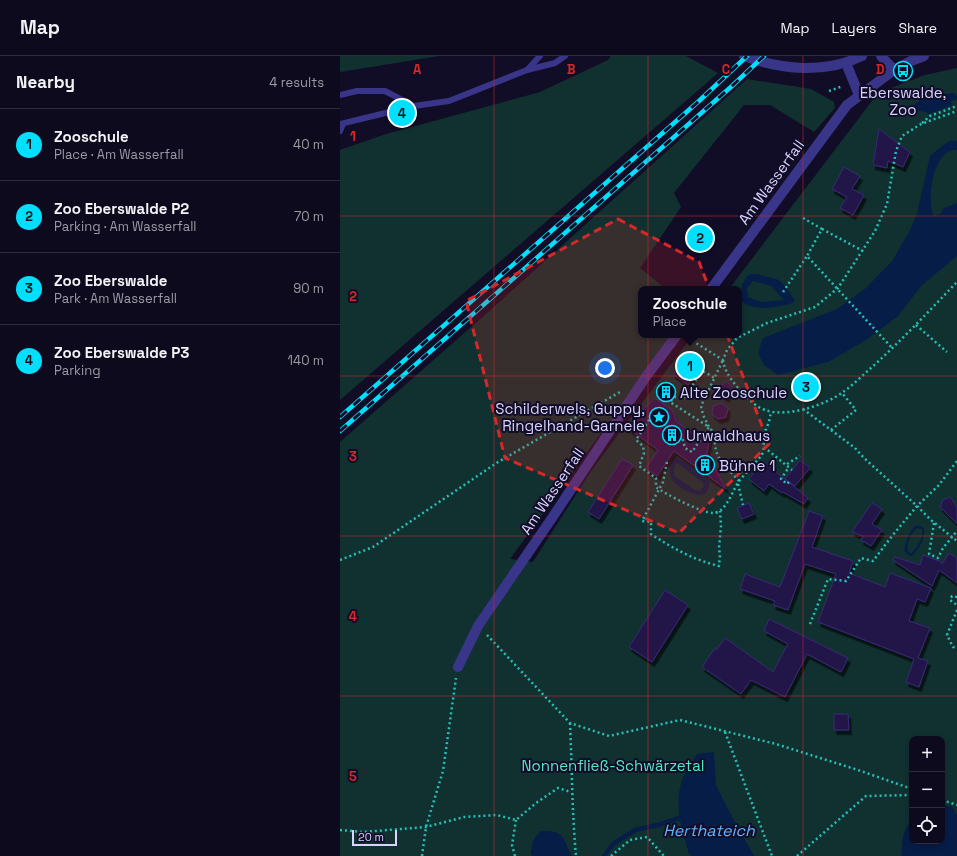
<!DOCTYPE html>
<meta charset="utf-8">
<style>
:root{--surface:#0e0a1d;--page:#171326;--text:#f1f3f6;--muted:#9b9aa4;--line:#2e2b3b;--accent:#00e0fe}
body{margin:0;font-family:"Space Grotesk",sans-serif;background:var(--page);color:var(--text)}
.controls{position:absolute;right:12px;bottom:12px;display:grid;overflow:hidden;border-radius:8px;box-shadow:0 2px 6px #0003}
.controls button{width:36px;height:36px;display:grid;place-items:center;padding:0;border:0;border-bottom:1px solid var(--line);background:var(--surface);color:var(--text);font:20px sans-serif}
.scale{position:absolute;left:12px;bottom:10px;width:45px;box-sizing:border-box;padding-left:4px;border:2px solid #d8d3ff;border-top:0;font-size:11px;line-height:14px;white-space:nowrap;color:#d8d3ff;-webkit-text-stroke:3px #120d27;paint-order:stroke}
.you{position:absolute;left:265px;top:312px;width:14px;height:14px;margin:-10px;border:3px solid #fff;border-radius:50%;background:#1a73e8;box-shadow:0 0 0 6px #1a73e833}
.badge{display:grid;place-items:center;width:26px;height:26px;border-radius:50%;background:var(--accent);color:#111;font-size:13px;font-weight:700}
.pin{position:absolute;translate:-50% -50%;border:2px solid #fff;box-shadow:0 1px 4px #0006}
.popup{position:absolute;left:298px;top:230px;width:104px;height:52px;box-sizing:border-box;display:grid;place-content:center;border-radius:8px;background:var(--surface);filter:drop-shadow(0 1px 3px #0005);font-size:13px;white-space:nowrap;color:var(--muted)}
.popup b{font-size:15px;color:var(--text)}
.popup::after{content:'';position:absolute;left:50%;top:100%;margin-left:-8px;border:8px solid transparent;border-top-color:var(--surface)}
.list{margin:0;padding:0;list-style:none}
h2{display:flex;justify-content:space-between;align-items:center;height:52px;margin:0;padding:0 16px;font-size:17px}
h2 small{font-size:13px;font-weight:400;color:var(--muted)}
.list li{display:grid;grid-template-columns:26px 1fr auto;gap:12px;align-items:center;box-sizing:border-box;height:72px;padding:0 16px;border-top:1px solid var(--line)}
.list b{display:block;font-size:15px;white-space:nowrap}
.list p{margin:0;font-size:13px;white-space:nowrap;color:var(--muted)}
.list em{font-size:13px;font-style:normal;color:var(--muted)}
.icon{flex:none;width:22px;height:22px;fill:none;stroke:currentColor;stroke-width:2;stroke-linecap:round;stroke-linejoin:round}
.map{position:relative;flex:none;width:617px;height:800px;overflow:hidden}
header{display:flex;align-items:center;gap:24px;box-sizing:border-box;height:56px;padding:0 20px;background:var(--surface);border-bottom:1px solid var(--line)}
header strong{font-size:19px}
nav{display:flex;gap:22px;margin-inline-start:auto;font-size:14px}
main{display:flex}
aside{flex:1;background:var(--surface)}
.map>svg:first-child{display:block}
.green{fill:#103130;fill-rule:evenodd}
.water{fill:#061d47;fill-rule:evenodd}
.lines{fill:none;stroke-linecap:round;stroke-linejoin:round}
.stream{stroke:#061d47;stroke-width:4.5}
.building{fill:#231849;stroke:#392877;filter:url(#shadow)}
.path{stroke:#26c0b9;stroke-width:2.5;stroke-dasharray:2 3;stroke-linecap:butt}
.service{stroke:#393589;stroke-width:6}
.minor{stroke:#393589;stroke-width:10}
.rail-casing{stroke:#00e0fe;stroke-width:4.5}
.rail{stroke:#120d27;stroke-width:3;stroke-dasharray:9;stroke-linecap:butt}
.marked{fill:#d62828;fill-opacity:0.2;stroke:#d62828;stroke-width:3;stroke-dasharray:8 5;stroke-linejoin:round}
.grid{fill:none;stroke:#d62828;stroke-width:1;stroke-opacity:0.55}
.labels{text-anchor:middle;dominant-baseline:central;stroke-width:4;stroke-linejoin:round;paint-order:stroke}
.poi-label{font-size:15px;fill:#d8d3ff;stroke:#120d27;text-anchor:start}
.street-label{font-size:15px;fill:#d8d3ff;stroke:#120d27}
.park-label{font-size:15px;fill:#56e8c6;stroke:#120d27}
.water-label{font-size:16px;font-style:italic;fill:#61b3ff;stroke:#120d27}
.grid-label{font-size:13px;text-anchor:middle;font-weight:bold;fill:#d62828;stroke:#120d27;stroke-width:4;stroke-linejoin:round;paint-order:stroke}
</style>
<header>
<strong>Map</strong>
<nav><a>Map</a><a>Layers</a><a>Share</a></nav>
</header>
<main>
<aside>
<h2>Nearby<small>4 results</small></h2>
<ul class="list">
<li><span class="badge">1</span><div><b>Zooschule</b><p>Place · Am Wasserfall</p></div><em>40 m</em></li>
<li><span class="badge">2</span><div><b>Zoo Eberswalde P2</b><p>Parking · Am Wasserfall</p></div><em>70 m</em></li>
<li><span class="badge">3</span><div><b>Zoo Eberswalde</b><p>Park · Am Wasserfall</p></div><em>90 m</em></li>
<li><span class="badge">4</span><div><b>Zoo Eberswalde P3</b><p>Parking</p></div><em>140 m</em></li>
</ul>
</aside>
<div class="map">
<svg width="617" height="800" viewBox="0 0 617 800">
<defs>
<filter id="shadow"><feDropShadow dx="2.5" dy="4.5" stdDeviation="0" flood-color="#0009"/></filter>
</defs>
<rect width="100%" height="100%" fill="#120d27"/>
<!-- green -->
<g class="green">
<path d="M0 0H99L0 16Z"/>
<path d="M271 0H346L378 17 0 344V94L46 78 200 36 268 4Z"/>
<path d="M617 12V800H231L225 786 191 794 192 800H0V386L146 258 407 23 471 33 494 46 495 52 474 76 430 49H404L334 137 341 151 300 212 326 233H301V279H332L170 503 193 506 251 415 353 279H399V233H389L538 37 585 19ZM572 683H602V785H572Z"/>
</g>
<!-- water -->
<g class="water">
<path d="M614 37 617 40V43L611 45 612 49 589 58 585 56 572 53C576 40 602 38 614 37Z"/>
<path d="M610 85H617V94C593 91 586 145 594 160L600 158 604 152 617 147V200L582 229 558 260 526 284 488 306 438 319 424 309 418 297 423 282 497 253 526 232 553 204 571 172 577 157 590 100 602 90Z"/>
<path d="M411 218H417L439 224 446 231 455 245C447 251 424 253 414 251 410 250 406 248 402 246 400 237 401 223 411 218ZM413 225 431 230 444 244 422 246 408 241 407 232Z"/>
<path d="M335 400 367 422 370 426 367 436C364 438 361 439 358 439 350 438 336 430 332 423 328 416 329 404 335 400ZM337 407 362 426 364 430 360 435 355 434 336 421 334 419 335 409Z"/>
<path d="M578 469 584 472C585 482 580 493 572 500H570L564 495C566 485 569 473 578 469ZM577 472 582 473C584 481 578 490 572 497H570C564 491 571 476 577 472Z"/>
<path d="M374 696 376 729 389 755 414 800H352L349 798C341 769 332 746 345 717 348 710 353 704 357 698Z"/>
<path d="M602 749 612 751 617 759V800H562C560 786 564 774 572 762V785H602Z"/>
<path d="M201 775C224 774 223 781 231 800H192C190 789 193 782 201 775Z"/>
</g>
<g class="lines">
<!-- stream -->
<path class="stream" d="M264 800 273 788 295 774 318 769 339 762 343 765"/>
</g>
<!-- building -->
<g class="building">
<path d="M539 73 570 96 563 111 548 105 547 112 533 109Z"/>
<path d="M504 111 520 120 512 133 524 139 513 159 500 152 507 141 492 133Z"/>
<path d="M348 297 363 308 348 329 333 318Z"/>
<path d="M386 325 394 333 386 342 377 335Z"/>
<path d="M315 342 332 354 337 366 352 377 362 375 370 381 367 397 386 433 334 395 317 420 306 412 318 394 289 373 306 350 308 349Z"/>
<path d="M381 347 388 352 386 361 378 363 372 358 373 350Z"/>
<path d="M282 403 293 409 259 463 248 456Z"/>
<path d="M460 404 470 412 455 430 445 423Z"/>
<path d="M423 405 468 442 464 448 443 436 442 437 429 428 424 435 409 423Z"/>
<path d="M610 441 617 451V468L600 451 603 444Z"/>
<path d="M409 447 414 458 402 463 397 452Z"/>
<path d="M532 447 542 453 532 468 542 474 531 490 521 484 523 480 512 476Z"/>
<path d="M469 455 483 460 472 491 513 505 509 517 545 531 550 517 591 532 585 546 577 543 569 565 590 572 578 602 588 605 579 631 566 626 574 603 478 566 496 518 465 508 448 554 433 549 435 545 400 533 405 518 440 531Z"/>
<path d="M609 497 617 502V527L599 514 592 530 553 504 555 501 580 509 583 499 602 506V508Z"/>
<path d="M325 534 348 549 312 606 289 591Z"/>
<path d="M429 563 508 602 501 616 467 598 445 641 411 624 401 638 362 611 374 593 376 594 385 582 433 616 448 588 424 575Z"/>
<path d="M494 658H508L509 674H494Z"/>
</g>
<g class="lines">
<!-- path -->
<g class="path">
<path d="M489 35 503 30"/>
<path d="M582 67 590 60 617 50"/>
<path d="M463 162 482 173 467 200"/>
<path d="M482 173 523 195"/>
<path d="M443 236 467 200 553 293"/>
<path d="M576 269 607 296"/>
<path d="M348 282 383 304 387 294 397 282 427 267 475 251 498 232 535 175 547 148 556 95 562 80 581 68 617 55"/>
<path d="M383 304C385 320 399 333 410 344 414 348 419 352 425 354 446 362 486 349 503 336 513 329 522 320 531 312 561 285 589 255 617 226"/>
<path d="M359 313 375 322"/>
<path d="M362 315 345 341H335L330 346 369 371 352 396 345 392 343 384 330 377 326 369 311 361 296 384 303 390 304 397 299 410 316 422V431C325 438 362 457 373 457 375 457 379 456 381 454 389 447 393 434 399 425 384 408 373 403 375 378L369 371 363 359 361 350 383 304"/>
<path d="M463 353 515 392 524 402 577 450 591 464 617 485"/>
<path d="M491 374 516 354 502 337"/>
<path d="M424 391 452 414"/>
<path d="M327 406 323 426 302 465 311 466V478C332 492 354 504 379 510L380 499 379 492 381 470 380 455"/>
<path d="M447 408 460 400"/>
<path d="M399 425 422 399 424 391 423 380 429 366 431 356"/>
<path d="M449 426 447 428 441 423 449 411"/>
<path d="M398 428 403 449"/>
<path d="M594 467 589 498 598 502 603 492 617 475"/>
<path d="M0 504 33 491 158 406 280 336"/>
<path d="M617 541 612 540 610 544 617 549"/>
<path d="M617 554 607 579 613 591 617 592"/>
<path d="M470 568 488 523 506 525 521 502 533 505 552 480 577 450 599 429 617 405"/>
<path d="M147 579 230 667 269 680 340 664 436 688 518 714 572 733"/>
<path d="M230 667C232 712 232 756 236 800"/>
<path d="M385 676 432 800"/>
<path d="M602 744 617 749"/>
<path d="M0 774 23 776 86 771 124 761 157 759 176 764 196 747 218 732 231 736"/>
<path d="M82 800 86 771 103 715 116 622"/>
<path d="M175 800 172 789 176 764"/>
<path d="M271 800 290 784 307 781 324 800"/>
<path d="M457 800 526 740 572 739"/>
</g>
<!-- service -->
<g class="service">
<path d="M187 14 200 0"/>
<path d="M0 39 17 35H45L74 50"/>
<path d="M0 68 74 50 109 45 187 14 215 7 225 0"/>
<path d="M0 75 3 68"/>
</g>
<!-- minor -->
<g class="minor">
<path d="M404 0C442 14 485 18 522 0"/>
<path d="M541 0 554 14"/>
<path d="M506 7 519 39"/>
<path d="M371 233 507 49 554 14 571 5 584 0"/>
<path d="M118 611 138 570 212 462 305 322 337 279"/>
</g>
<defs>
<g id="rail">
<path d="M0 361 359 45 407 0"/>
<path d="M0 375 392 30 424 0"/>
</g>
</defs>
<!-- rail casing -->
<use href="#rail" class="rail-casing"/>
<!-- rail -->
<use href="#rail" class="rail"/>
</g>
<!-- marked area -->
<path class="marked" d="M278 163 359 206 429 388 339 477 165 402 126 245Z"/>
<!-- grid -->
<path class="grid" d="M154 0V800M308 0V800M463 0V800M0 160H617M0 320H617M0 480H617M0 640H617"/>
<!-- icons -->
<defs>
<symbol id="bus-ring" viewBox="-11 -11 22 22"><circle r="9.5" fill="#120d27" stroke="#00e0fe" stroke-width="1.5"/><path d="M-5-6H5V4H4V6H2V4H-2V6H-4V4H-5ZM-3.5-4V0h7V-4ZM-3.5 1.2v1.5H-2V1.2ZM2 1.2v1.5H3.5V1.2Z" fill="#00e0fe"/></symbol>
<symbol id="building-ring" viewBox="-11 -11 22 22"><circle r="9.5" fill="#120d27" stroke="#00e0fe" stroke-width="1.5"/><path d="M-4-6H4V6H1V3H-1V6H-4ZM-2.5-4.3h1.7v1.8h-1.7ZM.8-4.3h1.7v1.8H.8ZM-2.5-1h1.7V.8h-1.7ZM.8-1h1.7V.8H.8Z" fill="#00e0fe"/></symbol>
<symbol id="sight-ring" viewBox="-11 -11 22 22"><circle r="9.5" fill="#120d27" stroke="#00e0fe" stroke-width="1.5"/><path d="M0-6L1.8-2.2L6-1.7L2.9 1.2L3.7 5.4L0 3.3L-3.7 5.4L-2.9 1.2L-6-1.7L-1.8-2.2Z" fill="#00e0fe"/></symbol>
</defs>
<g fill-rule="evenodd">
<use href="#bus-ring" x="552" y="4" width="22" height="22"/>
<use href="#building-ring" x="315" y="325" width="22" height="22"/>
<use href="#sight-ring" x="308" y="350" width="22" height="22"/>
<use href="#building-ring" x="321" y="368" width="22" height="22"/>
<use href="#building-ring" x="354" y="398" width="22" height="22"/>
</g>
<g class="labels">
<!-- poi labels -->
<g class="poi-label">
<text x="563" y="36" text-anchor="middle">Eberswalde,<tspan x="563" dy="17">Zoo</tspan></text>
<text x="340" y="336">Alte Zooschule</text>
<text x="305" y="352" text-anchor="end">Schilderwels, Guppy,<tspan x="305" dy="17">Ringelhand-Garnele</tspan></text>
<text x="346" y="379">Urwaldhaus</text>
<text x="379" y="409">Bühne 1</text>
</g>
<!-- street labels -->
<g class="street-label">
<text transform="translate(431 126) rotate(-54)">Am Wasserfall</text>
<text transform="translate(212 435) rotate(-56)">Am Wasserfall</text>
</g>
<!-- park labels -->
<g class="park-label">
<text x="273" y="709">Nonnenfließ-Schwärzetal</text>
</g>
<!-- water labels -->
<g class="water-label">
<text x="369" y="774">Herthateich</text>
</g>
</g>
<g class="grid-label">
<text x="77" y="18">A</text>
<text x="231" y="18">B</text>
<text x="386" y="18">C</text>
<text x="540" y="18">D</text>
<text x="13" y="85">1</text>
<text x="13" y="245">2</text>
<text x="13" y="405">3</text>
<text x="13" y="565">4</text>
<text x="13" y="725">5</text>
</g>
</svg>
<div class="controls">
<button>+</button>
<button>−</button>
<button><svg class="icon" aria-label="locate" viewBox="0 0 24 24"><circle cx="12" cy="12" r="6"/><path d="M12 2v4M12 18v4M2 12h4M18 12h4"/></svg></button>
</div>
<div class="scale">20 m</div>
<div class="you"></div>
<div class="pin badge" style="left:350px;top:310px">1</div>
<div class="popup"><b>Zooschule</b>Place</div>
<div class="pin badge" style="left:360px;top:182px">2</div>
<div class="pin badge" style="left:466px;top:331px">3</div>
<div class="pin badge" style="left:62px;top:57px">4</div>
</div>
</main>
